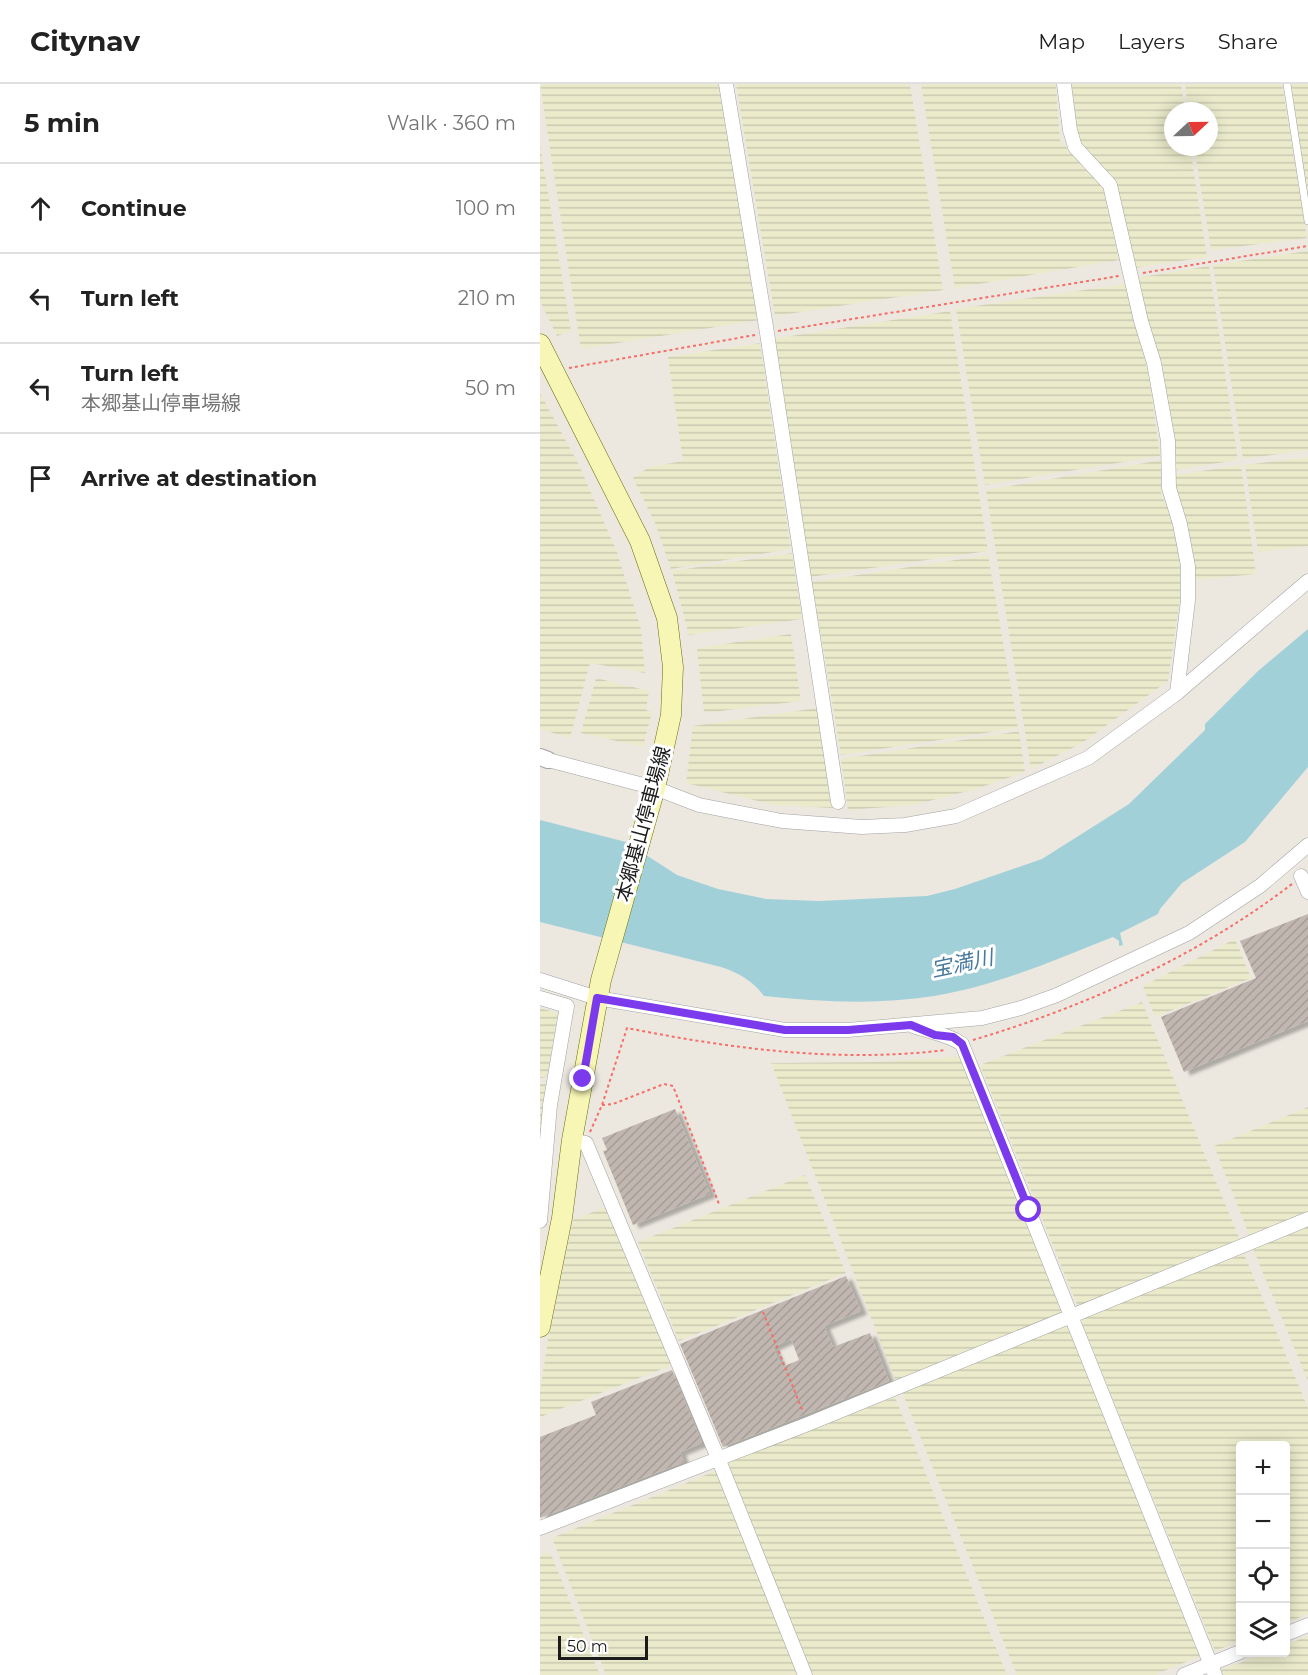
<!DOCTYPE html>
<meta charset="utf-8">
<style>
:root{--surface:#fff;--page:#f2f2f2;--text:#222;--muted:#767676;--line:#e0e0e0}
body{margin:0;font-family:Montserrat,"Noto Sans JP",sans-serif;background:var(--page);color:var(--text)}
.controls{position:absolute;right:18px;bottom:18px;display:grid;overflow:hidden;border-radius:6px;box-shadow:0 3px 15px #0003}
.controls button{width:54px;height:54px;display:grid;place-items:center;padding:0;border:0;border-bottom:2px solid var(--line);background:var(--surface);color:var(--text);font:30px sans-serif}
.compass{position:absolute;left:624px;top:18px;width:54px;height:54px;border-radius:50%;background:var(--surface);box-shadow:0 3px 15px #0003;rotate:68deg}
.scale{position:absolute;left:18px;bottom:15px;width:90px;box-sizing:border-box;padding-left:6px;border:3px solid #1b1b1b;border-top:0;font-size:16px;line-height:21px;white-space:nowrap;color:#1b1b1b;-webkit-text-stroke:4px #fff;paint-order:stroke}
.stop{position:absolute;width:18px;height:18px;margin:-14px;border:4px solid #7c3aed;border-radius:50%;background:#fff}
.stop.end{background:#7c3aed;border-color:#fff;box-shadow:0 2px 6px #0008}
.list{margin:0;padding:0;list-style:none}
h2{display:flex;justify-content:space-between;align-items:center;height:78px;margin:0;padding:0 24px;font-size:26px}
h2 small{font-size:20px;font-weight:400;color:var(--muted)}
.list li{display:grid;grid-template-columns:39px 1fr auto;gap:18px;align-items:center;box-sizing:border-box;height:90px;padding:0 24px;border-top:2px solid var(--line)}
.list b{display:block;font-size:22px;white-space:nowrap}
.list p{margin:0;font-size:20px;white-space:nowrap;color:var(--muted)}
.list em{font-size:20px;font-style:normal;color:var(--muted)}
.icon{flex:none;width:33px;height:33px;fill:none;stroke:currentColor;stroke-width:2;stroke-linecap:round;stroke-linejoin:round}
.map{position:relative;flex:none;width:768px;height:1591px;overflow:hidden}
header{display:flex;align-items:center;gap:36px;box-sizing:border-box;height:84px;padding:0 30px;background:var(--surface);border-bottom:2px solid var(--line)}
header strong{font-size:28px}
nav{display:flex;gap:33px;margin-inline-start:auto;font-size:21px}
main{display:flex}
aside{flex:1;background:var(--surface)}
.map>svg:first-child{display:block}
.farmland{fill:url(#farmland-rules)}
.water{fill:#a1d0d9}
.building{fill:url(#building-hatch);fill-rule:evenodd;filter:url(#shadow)}
.lines{fill:none;stroke-linecap:round;stroke-linejoin:round}
.service-casing{stroke:#a2a2a2;stroke-width:8}
.minor-casing{stroke:#a2a2a2;stroke-width:15}
.tertiary-casing{stroke:#a2a2a2;stroke-width:18}
.secondary-casing{stroke:#676c08;stroke-width:21}
.path{stroke:#f56e69;stroke-width:2;stroke-dasharray:3 3;stroke-linecap:butt}
.service{stroke:#fff;stroke-width:7}
.minor{stroke:#fff;stroke-width:14}
.tertiary{stroke:#fff;stroke-width:16}
.secondary{stroke:#f7f6b4;stroke-width:20}
.route{stroke:#7c3aed;stroke-width:8}
.labels{text-anchor:middle;dominant-baseline:central;stroke-width:6;stroke-linejoin:round;paint-order:stroke}
.street-label{font-size:20px;fill:#1b1b1b;stroke:#fff}
.water-label{font-size:21px;font-style:italic;fill:#487a9f;stroke:#fff}
</style>
<header>
<strong>Citynav</strong>
<nav><a>Map</a><a>Layers</a><a>Share</a></nav>
</header>
<main>
<aside>
<h2>5 min<small>Walk · 360 m</small></h2>
<ul class="list">
<li><svg class="icon" aria-label="ahead" viewBox="0 0 24 24"><path d="M12 20V5M6 11l6-6 6 6"/></svg><div><b>Continue</b></div><em>100 m</em></li>
<li><svg class="icon" aria-label="left" viewBox="0 0 24 24"><path d="M17 20v-9H6M10 6l-5 5 5 5"/></svg><div><b>Turn left</b></div><em>210 m</em></li>
<li><svg class="icon" aria-label="left" viewBox="0 0 24 24"><path d="M17 20v-9H6M10 6l-5 5 5 5"/></svg><div><b>Turn left</b><p>本郷基山停車場線</p></div><em>50 m</em></li>
<li><svg class="icon" aria-label="arrive" viewBox="0 0 24 24"><path d="M6 21V4h12l-3 4 3 4H6"/></svg><div><b>Arrive at destination</b></div></li>
</ul>
</aside>
<div class="map">
<svg width="768" height="1591" viewBox="0 0 768 1591">
<defs>
<pattern id="farmland-rules" width="6" height="5" patternUnits="userSpaceOnUse" patternTransform="scale(1.5)"><rect width="6" height="5" fill="#ebebcc"/><path d="M0 2.5h6" fill="none" stroke="#c9c9af"/></pattern>
<pattern id="building-hatch" width="6" height="6" patternUnits="userSpaceOnUse" patternTransform="scale(1.5)"><rect width="6" height="6" fill="#c1b7b0"/><path d="M-1 1l2-2M0 6l6-6M5 7l2-2" fill="none" stroke="#a59d97"/></pattern>
<filter id="shadow"><feDropShadow dx="6" dy="3.5" stdDeviation="1.5" flood-color="#0004"/></filter>
</defs>
<rect width="100%" height="100%" fill="#ece8e0"/>
<!-- farmland -->
<g class="farmland">
<path d="M0 0H181L219 236 41 265Z"/>
<path d="M196 0H370L403 206 235 232Z"/>
<path d="M381 0H516L520 57 562 100 579 176 415 204Z"/>
<path d="M528 0H641L645 27H633V63H650L667 173 594 184 582 127 537 57Z"/>
<path d="M645 0H742L767 154 671 166 654 63H669V27H648Z"/>
<path d="M751 0H768V110L761 64Z"/>
<path d="M0 61 31 247 17 252 0 217Z"/>
<path d="M768 167V366L703 375 673 181Z"/>
<path d="M669 182 698 376 634 386 596 194Z"/>
<path d="M585 200 609 292 620 372 445 401 416 225Z"/>
<path d="M410 227 448 467 270 493 232 255Z"/>
<path d="M220 259 251 465 131 485 115 439 93 394 109 383 143 377 128 273Z"/>
<path d="M0 309 39 381 77 468 101 545 105 589 50 579 30 654 0 645Z"/>
<path d="M768 373V462L718 468 705 381Z"/>
<path d="M622 376 621 409 634 440 640 483V515L628 597 542 659 491 685 446 406Z"/>
<path d="M701 381 716 490 654 496 635 404V391Z"/>
<path d="M252 469 262 535 149 551 132 487Z"/>
<path d="M448 471 478 644 301 671 272 498Z"/>
<path d="M251 550 261 617 164 629 157 564Z"/>
<path d="M56 594 109 607 106 626 112 628 103 663 41 649Z"/>
<path d="M277 624 293 724 234 721 146 699 153 642Z"/>
<path d="M479 647 485 688 436 705 373 721 308 726 301 675Z"/>
<path d="M695 855 711 894 615 933 603 902Z"/>
<path d="M602 918 700 1156 538 1223 440 981Z"/>
<path d="M0 924 18 929 7 993 0 994Z"/>
<path d="M423 972 522 1222 521 1229 356 1297 231 979 340 978Z"/>
<path d="M6 999 0 1061V1000Z"/>
<path d="M768 1023V1130L710 1153 674 1062Z"/>
<path d="M265 1091 306 1189 139 1257 98 1158Z"/>
<path d="M68 1122 132 1281 0 1333V1307L8 1256 33 1136Z"/>
<path d="M768 1141V1297L713 1165Z"/>
<path d="M704 1170 768 1324V1530L746 1539V1362H700V1557L675 1567 540 1234Z"/>
<path d="M529 1239 661 1572 614 1591H477L362 1308Z"/>
<path d="M355 1313 467 1591H273L188 1379Z"/>
<path d="M178 1386 260 1591H66L12 1454Z"/>
<path d="M10 1468 60 1591H0V1472Z"/>
<path d="M768 1552V1591H683L681 1586 726 1569 746 1568V1561Z"/>
</g>
<!-- water -->
<path class="water" d="M768 545V683L705 758 642 799 620 825 618 830 580 849 583 861 579 862V857L573 853C515 876 456 902 394 912 338 921 281 918 224 912 213 897 199 889 181 883L0 838V736L86 758 137 791 178 805 226 815 279 817 387 812 415 805 502 775 589 720 665 646V640L718 587Z"/>
<!-- building -->
<g class="building">
<path d="M768 830V937L644 988 621 933 716 894 700 857Z"/>
<path d="M135 1025 170 1110 93 1141 63 1067 67 1066 62 1054Z"/>
<path d="M306 1192 321 1227 284 1242 293 1263 330 1249 349 1297 183 1363 140 1260ZM251 1255 259 1276 242 1283 233 1263Z"/>
<path d="M132 1286 162 1359 140 1368 144 1378 0 1434V1353L56 1331 51 1318Z"/>
</g>
<g class="lines">
<defs>
<path id="service" d="M747 0 768 137"/>
<g id="minor">
<path d="M186 0 227 249 298 718"/>
<path d="M524 0 530 46 535 63 570 101 601 237 614 279 628 357 629 404 640 440 648 482V516L637 609"/>
<path d="M8 676 115 704 159 721 242 737 322 743 365 741 416 732 548 674 637 609 768 497"/>
<path d="M761 792 768 808"/>
<path d="M0 896 57 914 245 946H308L442 934 481 924 517 911 649 849 720 802 768 761"/>
<path d="M0 914 27 922 10 1021 0 1137"/>
<path d="M373 942C389 948 408 950 422 960L675 1591"/>
<path d="M32 1056 46 1059 178 1374 265 1591"/>
<path d="M0 1444 268 1340 768 1135"/>
<path d="M746 1550 768 1541"/>
<path d="M644 1591 700 1568"/>
</g>
<path id="tertiary" d="M0 673 8 676"/>
<path id="secondary" d="M0 260 100 457 127 534 133 583 131 631 115 704 61 896 32 1056 22 1134 0 1243"/>
</defs>
<!-- service casing -->
<use href="#service" class="service-casing"/>
<!-- minor casing -->
<use href="#minor" class="minor-casing"/>
<!-- tertiary casing -->
<use href="#tertiary" class="tertiary-casing"/>
<!-- secondary casing -->
<use href="#secondary" class="secondary-casing"/>
<!-- path -->
<g class="path">
<path d="M603 189 768 162"/>
<path d="M238 247 579 192"/>
<path d="M29 284 215 251"/>
<path d="M433 956C547 922 658 872 752 800"/>
<path d="M62 1021 73 1020 124 1000 133 1002 179 1120"/>
<path d="M50 1048 62 1021 87 944C193 965 298 979 406 966"/>
<path d="M223 1228 263 1328"/>
</g>
<!-- service -->
<use href="#service" class="service"/>
<!-- minor -->
<use href="#minor" class="minor"/>
<!-- tertiary -->
<use href="#tertiary" class="tertiary"/>
<!-- secondary -->
<use href="#secondary" class="secondary"/>
</g>
<g class="lines">
<!-- route -->
<path class="route" d="M43 995 57 914 245 946H308L371 941 395 951 413 953 422 960 489 1126"/>
</g>
<g class="labels">
<!-- street labels -->
<g class="street-label">
<text transform="translate(103 740) rotate(-75)">本郷基山停車場線</text>
</g>
<!-- water labels -->
<g class="water-label">
<text transform="translate(422 879) rotate(-12)">宝満川</text>
</g>
</g>
</svg>
<div class="controls">
<button>+</button>
<button>−</button>
<button><svg class="icon" aria-label="locate" viewBox="0 0 24 24"><circle cx="12" cy="12" r="6"/><path d="M12 2v4M12 18v4M2 12h4M18 12h4"/></svg></button>
<button><svg class="icon" aria-label="layers" viewBox="0 0 24 24"><path d="M12 4l9 5-9 5-9-5zM3 14l9 5 9-5"/></svg></button>
</div>
<svg class="compass" viewBox="-18 -18 36 36"><path d="M0-13l5 13h-10z" fill="#e53935"/><path d="M0 13l5-13h-10z" fill="#767676"/></svg>
<div class="scale">50 m</div>
<div class="stop" style="left:489px;top:1126px"></div>
<div class="stop end" style="left:43px;top:995px"></div>
</div>
</main>
